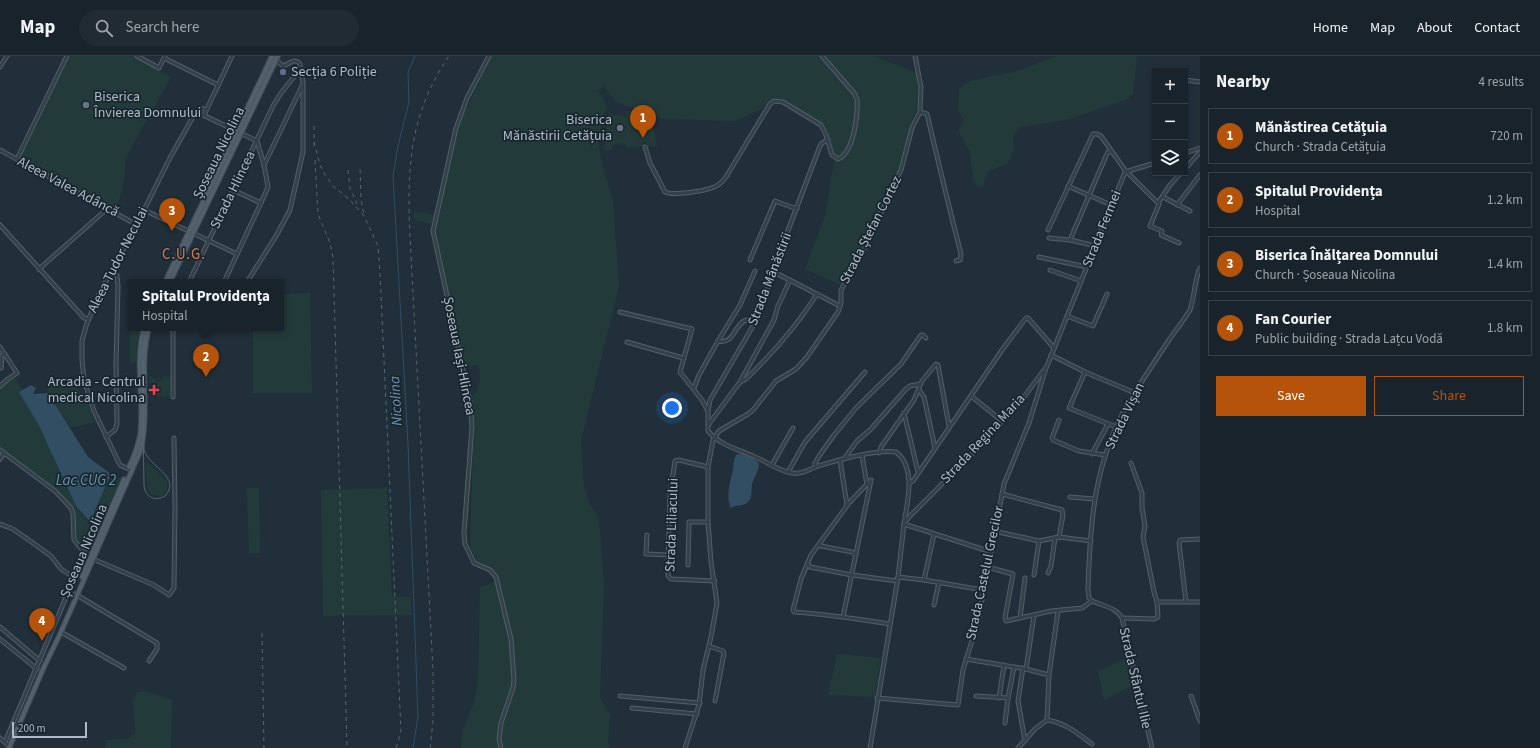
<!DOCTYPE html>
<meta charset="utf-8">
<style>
:root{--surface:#18232c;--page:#212b34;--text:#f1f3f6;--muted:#9fa4a9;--line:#364048;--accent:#b45309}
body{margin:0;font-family:"Source Sans 3",sans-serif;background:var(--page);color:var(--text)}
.controls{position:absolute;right:12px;top:12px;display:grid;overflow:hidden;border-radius:0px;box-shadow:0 2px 6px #0003}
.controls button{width:36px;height:36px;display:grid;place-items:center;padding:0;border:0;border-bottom:1px solid var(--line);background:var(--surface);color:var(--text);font:20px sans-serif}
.scale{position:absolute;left:12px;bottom:10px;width:75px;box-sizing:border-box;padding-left:4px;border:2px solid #aebcc7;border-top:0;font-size:11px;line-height:14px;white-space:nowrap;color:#aebcc7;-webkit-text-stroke:3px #19262f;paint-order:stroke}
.you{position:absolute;left:672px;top:352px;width:14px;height:14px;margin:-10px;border:3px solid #fff;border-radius:50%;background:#1a73e8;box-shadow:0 0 0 6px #1a73e833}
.badge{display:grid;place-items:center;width:26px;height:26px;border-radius:50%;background:var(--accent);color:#fff;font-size:13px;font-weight:700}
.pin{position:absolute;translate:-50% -33px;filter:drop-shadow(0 1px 2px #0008)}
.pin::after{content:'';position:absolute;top:21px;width:14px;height:12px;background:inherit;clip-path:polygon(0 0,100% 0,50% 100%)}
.popup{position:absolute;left:128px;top:223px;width:156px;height:52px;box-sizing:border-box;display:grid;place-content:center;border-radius:0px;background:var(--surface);filter:drop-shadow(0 1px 3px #0005);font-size:13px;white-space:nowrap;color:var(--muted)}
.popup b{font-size:15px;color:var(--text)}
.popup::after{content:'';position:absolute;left:50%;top:100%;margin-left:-8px;border:8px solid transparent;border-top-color:var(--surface)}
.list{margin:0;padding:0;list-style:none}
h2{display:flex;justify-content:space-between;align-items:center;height:52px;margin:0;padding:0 16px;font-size:17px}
h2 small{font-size:13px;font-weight:400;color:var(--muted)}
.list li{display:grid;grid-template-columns:26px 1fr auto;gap:12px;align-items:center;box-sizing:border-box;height:56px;margin:0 8px 8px;padding:0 8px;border:1px solid var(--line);border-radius:0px}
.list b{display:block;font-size:15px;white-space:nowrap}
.list p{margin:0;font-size:13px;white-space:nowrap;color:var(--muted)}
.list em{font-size:13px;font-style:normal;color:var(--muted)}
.actions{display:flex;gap:8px;padding:12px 16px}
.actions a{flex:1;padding:9px 0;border:1px solid var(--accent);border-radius:0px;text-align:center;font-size:14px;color:var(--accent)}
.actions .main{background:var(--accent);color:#fff}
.icon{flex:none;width:22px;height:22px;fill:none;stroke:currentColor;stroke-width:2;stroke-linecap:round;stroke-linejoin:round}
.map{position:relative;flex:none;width:1200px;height:692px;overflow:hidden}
header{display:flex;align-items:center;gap:24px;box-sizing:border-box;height:56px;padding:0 20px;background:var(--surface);border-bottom:1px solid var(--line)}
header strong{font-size:19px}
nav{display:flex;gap:22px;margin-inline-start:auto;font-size:14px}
.search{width:280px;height:36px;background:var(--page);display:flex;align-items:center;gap:10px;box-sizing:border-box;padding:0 14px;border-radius:22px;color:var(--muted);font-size:15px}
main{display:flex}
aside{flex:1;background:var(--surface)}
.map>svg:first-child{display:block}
.green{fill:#223b3a}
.water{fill:#324e63}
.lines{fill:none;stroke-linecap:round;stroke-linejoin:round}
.stream{stroke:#324e63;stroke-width:1}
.minor-casing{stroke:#515f68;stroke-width:5}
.major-casing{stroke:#3d4a54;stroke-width:6}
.minor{stroke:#34414b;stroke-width:3}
.major{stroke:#51606b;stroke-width:4}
.tram{stroke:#556572;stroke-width:1}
.rail{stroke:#556572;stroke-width:1;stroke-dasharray:4 4;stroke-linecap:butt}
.service-dot{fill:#5c6f8a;stroke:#19262f;stroke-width:1.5}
.worship-dot{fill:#6b7280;stroke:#19262f;stroke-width:1.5}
.health-dot{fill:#e0444e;stroke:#19262f;stroke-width:1.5}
.labels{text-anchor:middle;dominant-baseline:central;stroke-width:3.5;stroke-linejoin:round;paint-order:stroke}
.poi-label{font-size:14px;fill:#aebcc7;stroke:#19262f;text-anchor:start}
.street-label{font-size:14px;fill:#aebcc7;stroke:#19262f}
.neighbourhood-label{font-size:15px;letter-spacing:1px;fill:#d97b57;stroke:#19262f}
.water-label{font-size:15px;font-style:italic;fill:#6d92ac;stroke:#19262f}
</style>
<header>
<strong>Map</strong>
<div class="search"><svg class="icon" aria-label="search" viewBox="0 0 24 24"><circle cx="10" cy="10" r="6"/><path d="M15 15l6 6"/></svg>Search here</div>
<nav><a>Home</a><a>Map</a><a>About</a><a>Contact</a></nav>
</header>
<main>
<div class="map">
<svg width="1200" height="692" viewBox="0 0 1200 692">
<rect width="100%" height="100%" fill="#202f3a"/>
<!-- green -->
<g class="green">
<path d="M70 0H135L171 21 126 101 124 125 116 156 20 102Z"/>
<path d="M491 0H874L919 18 917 52 908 78 901 114 843 230 805 213 825 160 835 100 827 75 822 68 780 43 775 42 771 44 766 51 735 65 662 63 638 53 627 50 615 45 604 30 598 34 608 51C602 58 599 79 599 89 599 101 609 131 613 143L619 230 581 385 584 431 589 446 599 462 604 528 600 641 610 659 608 686 610 692H461L463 674 474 646 478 625 480 531 495 526 494 515 476 506 470 490 473 391C479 382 472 355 471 342 481 334 481 321 478 309L463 311 433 174 457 72Z"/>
<path d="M1056 0H1137L1133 38 1125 44 1066 64 1021 71 1013 79 1014 94 1007 108 989 115 982 131H977L973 123 970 96 958 75 964 64 958 54 959 32 971 25 1017 15Z"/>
<path d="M626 55H629V60L642 62 643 57 652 62 657 90 647 91 646 86 642 87 643 90 627 92 626 88 621 89 620 87 612 89V94H604L608 58 626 60Z"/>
<path d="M414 155 434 159 432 168 414 164Z"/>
<path d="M310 237 312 337H253V272H281V238Z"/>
<path d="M130 246 131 272H141L137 287 136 306H130Z"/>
<path d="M149 319 160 326 165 319 170 322V340L157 341V332L149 326Z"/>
<path d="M14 321 22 333 19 336 39 371 76 450 90 469 98 473 88 499 76 484 73 454 71 448 57 435 0 392V332Z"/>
<path d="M62 322 85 339 94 366 71 372 47 334Z"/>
<path d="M146 405 167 425C168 432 167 437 161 440L152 439 147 433Z"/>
<path d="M112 418 120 423 100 472 90 467Z"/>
<path d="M247 432H259L260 497 249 498Z"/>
<path d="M387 432 392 541H411L412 559 323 560 321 434Z"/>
<path d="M837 598 881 602 875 641 828 639Z"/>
<path d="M1129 601 1135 628 1104 644 1098 615Z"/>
<path d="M146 635 172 644 171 692H105L106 684 127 683 135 677 133 643 136 642V636Z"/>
</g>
<!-- water -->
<g class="water">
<path d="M31 329 36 332 33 338 48 337 88 401 111 418 90 466 76 450 39 370 19 336Z"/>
<path d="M737 398C745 398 753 402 759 407 759 415 754 421 752 428 751 434 753 441 748 446 743 451 737 448 731 452 725 441 731 424 733 413 734 408 733 403 737 398Z"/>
</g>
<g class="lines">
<!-- stream -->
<path class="stream" d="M413 692 418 661 408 388 393 120 398 90 409 46 408 16 415 0"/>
<defs>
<g id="minor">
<path d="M137 0 159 12 165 0"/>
<path d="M489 0 467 42 456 72 433 175 470 346 472 371 464 477 465 488 474 507 490 514 496 521 511 583 514 624 513 632 501 667 499 683 501 692"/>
<path d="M164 2 218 29"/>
<path d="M0 11 7 0"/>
<path d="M1186 24 1200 26"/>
<circle cx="202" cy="56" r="3.5"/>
<path d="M206 55 232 0"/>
<path d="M920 56 927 58C938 105 949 151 961 198L960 204 956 205"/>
<path d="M203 59 257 85 264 109 268 131 261 147 224 226"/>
<path d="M828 84 822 87 820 90 784 185 757 263 710 344 708 355V375C720 389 737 393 753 400 766 405 778 415 792 417 801 419 810 413 818 410 838 404 876 393 896 396 917 412 907 447 904 468L991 496"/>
<path d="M645 91 650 107 665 136C673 140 705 135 714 131 720 129 723 125 726 121L770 48 774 45 783 46 821 69 826 79 832 99 838 103C854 97 858 58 857 43L854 37 822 0"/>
<path d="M0 94 137 169"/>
<path d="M1185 97 1200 92"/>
<path d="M17 103 67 0"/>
<path d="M264 109 302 30"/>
<path d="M1185 113 1200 96"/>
<path d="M1068 130 1111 149"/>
<path d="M233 134 261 147"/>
<path d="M1163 141 1190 155"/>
<path d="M1159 148 1150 170 1162 175 1161 179 1179 187"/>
<path d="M1177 149 1200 119"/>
<path d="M144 154 237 198"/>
<path d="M0 169 84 262 88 263"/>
<path d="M1048 174 1093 78H1097L1101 80 1125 114 1158 147 1170 129 1181 117"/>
<path d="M1049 182 1070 184 1096 190"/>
<path d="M1070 184 1106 100 1108 96H1111"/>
<path d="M1039 201 1087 211"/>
<path d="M750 204 775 145 797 153"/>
<path d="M39 213 108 152"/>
<path d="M1050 214 1081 225"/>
<path d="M774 216 840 250"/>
<path d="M189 226 273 50 281 37 301 12"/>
<path d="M247 226 276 180 290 154 303 96V27L300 8C294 1 290 8 283 10L276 4"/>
<path d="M620 256 692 273 680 316 702 344 708 355"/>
<path d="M1067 260 1093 270 1107 238"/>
<path d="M718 285 740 249 755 215"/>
<path d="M627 286 683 302"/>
<path d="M0 291 17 317 8 323 0 330"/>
<path d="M1051 299 1085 316 1069 352 1116 371"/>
<path d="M0 311 1 312 2 299 5 298"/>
<path d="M1085 316 1135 337"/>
<path d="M740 326 746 323C773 297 797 270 817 238"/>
<path d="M694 332 699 319 718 285C733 289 734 271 744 265 748 263 753 264 757 263"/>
<path d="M919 334 924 341 935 392"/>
<path d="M971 340 1002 365"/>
<path d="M173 341V272"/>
<path d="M904 357 918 416"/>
<path d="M1059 364 1052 382 1053 384 1079 395 1105 399"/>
<path d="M708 369 740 326 774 264 778 250 790 224"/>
<path d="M106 381 115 374 117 368 116 309 118 230 117 219 111 215"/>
<path d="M0 394 55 435 71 452 73 458 74 484 88 501 154 529 169 539 174 532 175 453 174 382"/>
<path d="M879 397 881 391 914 344 922 325 936 308 938 309 949 370"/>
<path d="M1092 398 1108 368"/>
<path d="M862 399 867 429"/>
<path d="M0 403 4 397"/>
<path d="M844 403 857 385 870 374 906 333 910 330 920 328"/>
<path d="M840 404 847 449"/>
<path d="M772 409 793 372"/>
<path d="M708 411 679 404 675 405 670 438 668 520 671 523 715 525"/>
<path d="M815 411V407L819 400 834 379 856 352 901 308 921 279H923L926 282"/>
<path d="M131 414 120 409 94 355 84 324 82 304V285L86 270 98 240 139 164 170 102 194 59 199 55"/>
<path d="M788 416 805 386 865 316"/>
<path d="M910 427 913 425 1002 294 1026 262H1028L1054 292"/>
<path d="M1002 438 1062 454 1063 459 1059 481"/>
<path d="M1070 441 1094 443"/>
<path d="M0 468 13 473 33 487 51 500 61 513 75 522"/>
<path d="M994 475 1039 485 1059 481 1091 485"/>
<path d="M647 479 646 498 669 499"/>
<path d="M820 488 821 490 852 496 856 499"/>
<path d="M808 508 810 511 852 519 897 525"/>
<path d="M688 509 689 466H708"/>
<path d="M987 511 1013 518 1005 562 1006 565 1051 555 1082 552 1092 545"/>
<path d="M1048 517 1051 510 1055 482"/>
<path d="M1034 519 1039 485"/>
<path d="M898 521 924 524 934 478"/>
<path d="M924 524 983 534"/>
<path d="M75 538 157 587V593L149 605"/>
<path d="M1092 545 1089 542 1088 533C1090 467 1094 406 1128 348 1141 326 1155 305 1169 284 1176 274 1184 264 1190 254 1195 240 1194 225 1200 212"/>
<path d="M1092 545C1103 550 1116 551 1122 562L1152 692"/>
<path d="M1157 546H1200"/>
<path d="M1186 546 1179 487 1180 484 1200 483"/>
<path d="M934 549 939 526"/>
<path d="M843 561 871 424 849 447 811 499 801 523 793 554 794 556C826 558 858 563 890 568"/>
<path d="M1020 562 1025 522"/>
<path d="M1122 562 1154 563 1158 561 1157 546 1154 536 1143 481 1145 470 1142 452V437L1131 407"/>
<path d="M0 571 40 605"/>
<path d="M61 576 124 612"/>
<path d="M0 583 37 613"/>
<path d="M709 590 723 595 724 597 715 645"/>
<path d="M966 603 1026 613 1049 619"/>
<path d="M1023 612 1018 645 1025 685"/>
<path d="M1026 613 1034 559"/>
<path d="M620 640 700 647"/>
<path d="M976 640 1008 642 1014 611"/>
<path d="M1191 640 1200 665"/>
<path d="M877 642 958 649 963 614 978 565 1004 428 1029 367 1046 312"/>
<path d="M999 642 1004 609"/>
<path d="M632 652 697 658"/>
<path d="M1047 664 1049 619 1058 555"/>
<path d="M1005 667 1008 642"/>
<path d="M0 682 10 691"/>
<path d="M5 686 72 527 80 513 85 516"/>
<path d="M685 692 699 649 703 614 711 581 717 547 711 506 708 466V411L713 384 719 375 748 358 753 354 776 325 796 313 807 301 838 256 841 247V234L865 192 901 114 912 72 920 56 921 31 915 0"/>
<path d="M870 692 898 521 904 468 909 461 978 392 1021 345 1047 310 1125 116 1155 107"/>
<path d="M1018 692 1035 673 1047 664C1066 667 1077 677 1092 688"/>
</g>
<g id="major">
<path d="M165 226 272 0"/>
<path d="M170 226 278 0"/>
<path d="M129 411C134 401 138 390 140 379 145 344 134 307 144 272"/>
<path d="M82 521 124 423"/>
<path d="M9 692 44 611 61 576 140 396C151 355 138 313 149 272"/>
</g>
</defs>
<!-- minor casing -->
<use href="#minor" class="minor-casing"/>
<!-- major casing -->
<use href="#major" class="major-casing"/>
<!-- minor -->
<use href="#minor" class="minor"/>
<!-- major -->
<use href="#major" class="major"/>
<!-- tram -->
<g class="tram">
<path d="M167 226 275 0"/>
<path d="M146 272 142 297 144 429C145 441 155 446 165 440 182 421 149 411 144 394L143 297 147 272"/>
</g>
<!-- rail -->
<g class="rail">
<path d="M314 86 320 109 325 119 334 131 350 144 364 160 378 190 380 217 401 675 396 692"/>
<path d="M314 90V66"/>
<path d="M315 104 318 158 330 187 333 201 347 690"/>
<path d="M360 113 361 143 364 159"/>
<path d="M348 114 350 132 357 148"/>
<path d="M262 577 264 692"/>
<path d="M430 692 433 665V614L410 180C407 111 409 59 449 0"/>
</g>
</g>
<!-- markers -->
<circle class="service-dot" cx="283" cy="16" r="4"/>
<g class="worship-dot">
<circle cx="86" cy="49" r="4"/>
<circle cx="620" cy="72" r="4"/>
</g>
<path class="health-dot" d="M152 328h4v4h4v4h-4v4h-4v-4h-4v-4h4z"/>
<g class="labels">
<!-- poi labels -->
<g class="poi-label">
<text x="291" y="16">Secția 6 Poliție</text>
<text x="94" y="41">Biserica<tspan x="94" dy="16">Învierea Domnului</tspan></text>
<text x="612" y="64" text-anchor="end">Biserica<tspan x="612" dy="16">Mănăstirii Cetățuia</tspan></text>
<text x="145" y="326" text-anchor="end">Arcadia - Centrul<tspan x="145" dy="16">medical Nicolina</tspan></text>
</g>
<!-- street labels -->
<g class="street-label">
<text transform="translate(219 97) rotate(-64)">Șoseaua Nicolina</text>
<text transform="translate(68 131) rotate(28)">Aleea Valea Adâncă</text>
<text transform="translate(233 134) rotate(-64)">Strada Hlincea</text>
<text transform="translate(1102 173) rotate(-68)">Strada Fermei</text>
<text transform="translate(871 174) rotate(-63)">Strada Ștefan Cortez</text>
<text transform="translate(118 204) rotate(-63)">Aleea Tudor Neculai</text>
<text transform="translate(770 223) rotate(-69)">Strada Mânăstirii</text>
<text transform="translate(459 300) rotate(79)">Șoseaua Iași-Hlincea</text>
<text transform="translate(1125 360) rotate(-64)">Strada Vișan</text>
<text transform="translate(983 383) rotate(-47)">Strada Regina Maria</text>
<text transform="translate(672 469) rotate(-88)">Strada Liliacului</text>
<text transform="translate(84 495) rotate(-67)">Șoseaua Nicolina</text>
<text transform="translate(985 517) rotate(-78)">Strada Castelul Grecilor</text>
<text transform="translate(1135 622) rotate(77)">Strada Sfântul Ilie</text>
</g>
<!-- neighbourhood labels -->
<g class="neighbourhood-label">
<text x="184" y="198">C.U.G.</text>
</g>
<!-- water labels -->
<g class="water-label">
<text transform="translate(396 345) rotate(-93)">Nicolina</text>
<text x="86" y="424">Lac CUG 2</text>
</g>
</g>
</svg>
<div class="controls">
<button>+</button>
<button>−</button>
<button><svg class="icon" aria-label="layers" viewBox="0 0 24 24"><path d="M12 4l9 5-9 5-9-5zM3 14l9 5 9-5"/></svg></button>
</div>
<div class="scale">200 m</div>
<div class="you"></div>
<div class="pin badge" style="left:643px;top:82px">1</div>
<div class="pin badge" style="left:206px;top:321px">2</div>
<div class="popup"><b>Spitalul Providența</b>Hospital</div>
<div class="pin badge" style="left:172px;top:175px">3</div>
<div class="pin badge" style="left:42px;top:585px">4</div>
</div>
<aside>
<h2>Nearby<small>4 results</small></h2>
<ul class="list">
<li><span class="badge">1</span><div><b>Mănăstirea Cetățuia</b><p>Church · Strada Cetățuia</p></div><em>720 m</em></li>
<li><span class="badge">2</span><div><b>Spitalul Providența</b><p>Hospital</p></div><em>1.2 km</em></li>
<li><span class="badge">3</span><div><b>Biserica Înălțarea Domnului</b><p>Church · Șoseaua Nicolina</p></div><em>1.4 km</em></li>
<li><span class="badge">4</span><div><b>Fan Courier</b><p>Public building · Strada Lațcu Vodă</p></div><em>1.8 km</em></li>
</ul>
<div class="actions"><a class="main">Save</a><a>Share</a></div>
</aside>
</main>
